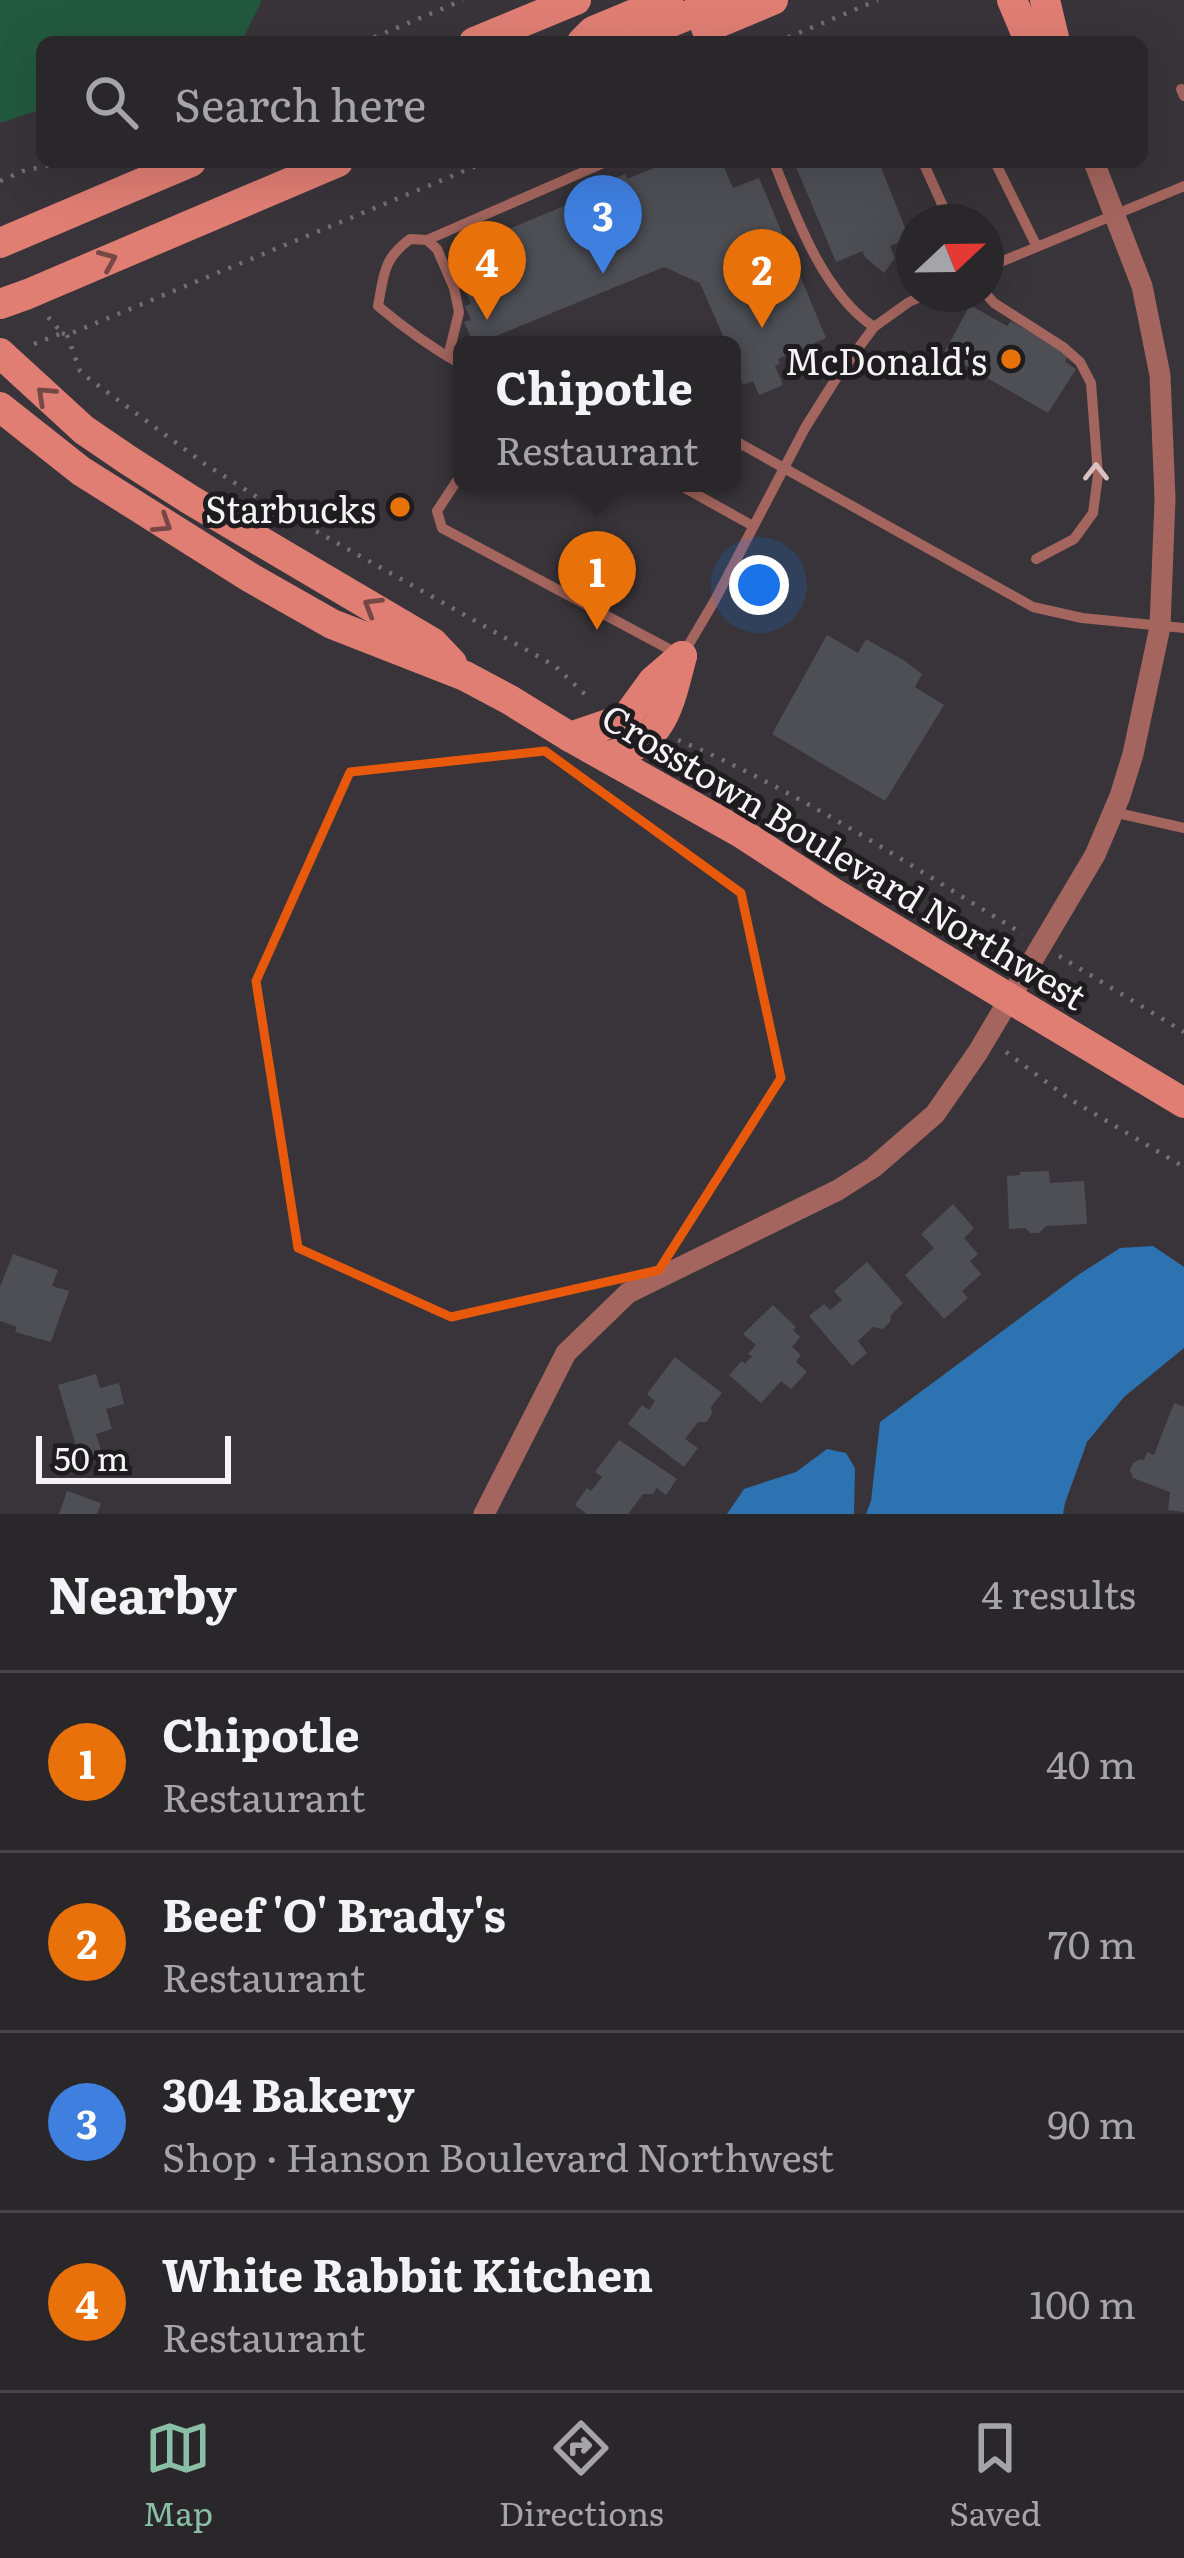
<!DOCTYPE html>
<meta charset="utf-8">
<style>
:root{--surface:#2a272b;--page:#363337;--text:#f1f3f6;--muted:#a5a5a9;--line:#464447;--accent:#8abfa5}
body{margin:0;font-family:Literata,serif;background:var(--page);color:var(--text)}
.compass{position:absolute;left:896px;top:204px;width:108px;height:108px;border-radius:50%;background:var(--surface);box-shadow:0 12px 48px #0002;rotate:68deg}
.scale{position:absolute;left:36px;bottom:30px;width:195px;box-sizing:border-box;padding-left:12px;border:6px solid #f6f3f6;border-top:0;font-size:33px;line-height:42px;white-space:nowrap;color:#f6f3f6;-webkit-text-stroke:9px #1e1c1e;paint-order:stroke}
.you{position:absolute;left:759px;top:585px;width:42px;height:42px;margin:-30px;border:9px solid #fff;border-radius:50%;background:#1a73e8;box-shadow:0 0 0 18px #1a73e833}
.badge{display:grid;place-items:center;width:78px;height:78px;border-radius:50%;background:var(--accent);color:#fff;font-size:39px;font-weight:700}
.pin{position:absolute;translate:-50% -99px;filter:drop-shadow(0 3px 6px #0008)}
.pin::after{content:'';position:absolute;top:63px;width:42px;height:36px;background:inherit;clip-path:polygon(0 0,100% 0,50% 100%)}
.popup{position:absolute;left:453px;top:336px;width:288px;height:156px;box-sizing:border-box;display:grid;place-content:center;border-radius:18px;background:var(--surface);filter:drop-shadow(0 3px 9px #0005);font-size:39px;white-space:nowrap;color:var(--muted)}
.popup b{font-size:45px;color:var(--text)}
.popup::after{content:'';position:absolute;left:50%;top:100%;margin-left:-24px;border:24px solid transparent;border-top-color:var(--surface)}
.list{margin:0;padding:0;list-style:none}
h2{display:flex;justify-content:space-between;align-items:center;height:156px;margin:0;padding:0 48px;font-size:51px}
h2 small{font-size:39px;font-weight:400;color:var(--muted)}
.list li{display:grid;grid-template-columns:78px 1fr auto;gap:36px;align-items:center;box-sizing:border-box;height:180px;padding:0 48px;border-top:3px solid var(--line)}
.list b{display:block;font-size:45px;white-space:nowrap}
.list p{margin:0;font-size:39px;white-space:nowrap;color:var(--muted)}
.list em{font-size:39px;font-style:normal;color:var(--muted)}
.icon{flex:none;width:66px;height:66px;fill:none;stroke:currentColor;stroke-width:2;stroke-linecap:round;stroke-linejoin:round}
.map{position:relative;flex:none;width:1184px;height:1514px;overflow:hidden}
.search{position:absolute;background:var(--surface);box-shadow:0 12px 48px #0002;left:36px;right:36px;top:36px;height:132px;display:flex;align-items:center;gap:30px;box-sizing:border-box;padding:0 42px;border-radius:18px;color:var(--muted);font-size:45px}
.sheet{height:876px;background:var(--surface)}
nav{display:flex;justify-content:space-around;align-items:center;box-sizing:border-box;height:168px;border-top:3px solid var(--line);background:var(--surface);font-size:33px;color:var(--muted)}
nav a{display:grid;justify-items:center;gap:6px}
nav .on{color:var(--accent)}
.map>svg:first-child{display:block}
.green{fill:#22593e}
.water{fill:#2d73b2}
.building{fill:#4e4f55}
.lines{fill:none;stroke-linecap:round;stroke-linejoin:round}
.path{stroke:#726f73;stroke-width:4.5;stroke-dasharray:3 9;stroke-linecap:butt}
.lane{stroke:#a3655e;stroke-width:10}
.street{stroke:#a3655e;stroke-width:21}
.secondary{stroke:#e07e74;stroke-width:30}
.oneway{stroke:#754845}
.oneway2{stroke:#d9c1c1}
.marked{fill:none;stroke:#e8590c;stroke-width:9;stroke-linejoin:round}
.food-dot{fill:#e8710a;stroke:#1e1c1e;stroke-width:4.5}
.labels{text-anchor:middle;dominant-baseline:central;stroke-width:10;stroke-linejoin:round;paint-order:stroke}
.poi-label{font-size:36px;fill:#f6f3f6;stroke:#1e1c1e;text-anchor:end}
.street-label{font-size:36px;fill:#f6f3f6;stroke:#1e1c1e}
</style>
<div class="map">
<svg width="1184" height="1514" viewBox="0 0 1184 1514">
<rect width="100%" height="100%" fill="#383439"/>
<!-- green -->
<path class="green" d="M0 0H260L261 2 245 35 229 42H42V109L0 123Z"/>
<!-- water -->
<g class="water">
<path d="M1153 1246 1184 1267V1348L1124 1397 1087 1442 1065 1503 1063 1514H866L871 1501 880 1422 1078 1275 1120 1248Z"/>
<path d="M827 1449 846 1453 855 1468 854 1514H727L744 1489 796 1472Z"/>
</g>
<!-- building -->
<g class="building">
<path d="M668 162H722L733 188 759 178 826 338 778 359 780 364 775 366 783 385 759 395 753 381 743 385 732 358V345H727L700 283 664 267 474 345 464 322 471 320 465 306 471 304 450 254 590 195 587 189 625 174 627 179Z"/>
<path d="M794 162H879L909 238 890 246 895 258 884 273 864 256 863 251 836 262Z"/>
<path d="M970 305 1007 326 1011 321 1068 355 1065 362 1076 369 1048 413 944 353Z"/>
<path d="M827 635 858 653 866 639 905 661 922 674 915 687 944 705 885 801 772 734Z"/>
<path d="M1049 1171 1050 1183 1084 1181 1087 1224 1046 1226 1039 1233H1030L1025 1228 1009 1229 1007 1176 1020 1175V1172Z"/>
<path d="M953 1204 974 1228 964 1238 978 1254 970 1261 981 1274 962 1291 968 1298 944 1319 905 1275 934 1248 921 1234Z"/>
<path d="M13 1254 58 1270 52 1286 69 1291 51 1342 15 1332 17 1327 0 1321V1287Z"/>
<path d="M867 1262 903 1303 891 1315 890 1322 883 1329 873 1327 858 1341 867 1353 852 1366 809 1316 824 1304 830 1310 842 1300 834 1291Z"/>
<path d="M773 1305 796 1327 793 1330 800 1337 792 1347 801 1355 796 1362 807 1372 791 1389 781 1381 761 1403 729 1375 742 1361 745 1364 752 1356 748 1354 756 1345 743 1334Z"/>
<path d="M675 1357 722 1393 711 1407 712 1413 707 1422H698L685 1439 698 1448 684 1467 628 1424 642 1405 649 1410 655 1401 647 1394Z"/>
<path d="M96 1374 100 1388 119 1383 124 1404 106 1409 112 1429 96 1434 102 1453 80 1459 58 1385Z"/>
<path d="M1174 1403 1184 1407V1512L1168 1510 1170 1492 1133 1478 1130 1470 1133 1463 1140 1459 1144 1460 1147 1452 1154 1455Z"/>
<path d="M619 1440 677 1479 666 1495 657 1488 653 1494H643L628 1514H587L575 1505 587 1488 591 1491 602 1477 595 1472Z"/>
<path d="M67 1491 101 1503 97 1514H59Z"/>
</g>
<g class="lines">
<!-- path -->
<g class="path">
<path d="M363 42 463 0"/>
<path d="M777 42 878 0"/>
<path d="M0 181 23 171 63 162"/>
<path d="M62 333 67 335 486 162"/>
<path d="M67 335 80 371 88 378 205 464 268 504 555 666 591 700"/>
<path d="M34 344 62 333 46 315"/>
<path d="M678 740C799 791 911 866 1023 934"/>
<path d="M1059 956 1184 1032"/>
<path d="M1006 1052 1068 1098 1184 1167"/>
</g>
<!-- lane -->
<g class="lane">
<path d="M1181 89 1184 96"/>
<path d="M774 162C796 218 824 294 874 327"/>
<path d="M923 162 950 222"/>
<path d="M995 162 1036 245"/>
<path d="M427 240 606 162"/>
<path d="M986 268 1184 186"/>
<path d="M986 294 994 303 1063 347 1080 362 1091 383 1098 475 1093 513 1074 539 1036 559"/>
<path d="M448 357 459 312 454 288 437 249 427 240 410 239C383 259 384 274 378 306 404 328 432 348 462 365"/>
<path d="M732 439 1033 607 1082 618 1184 628"/>
<path d="M462 473 437 511 442 528 682 656 715 600 805 428 837 377 874 327 909 302 928 294"/>
<path d="M676 483 753 526"/>
<path d="M1113 812 1184 828"/>
</g>
<!-- street -->
<path class="street" d="M484 1514 566 1353 628 1293 838 1190 874 1167 935 1114 978 1052 1095 855 1120 796 1133 754 1160 627 1165 499 1160 375 1142 286 1094 162"/>
<!-- secondary -->
<g class="secondary">
<path d="M1012 0 1025 31 1035 42"/>
<path d="M1045 0 1055 42"/>
<path d="M706 28 773 0"/>
<path d="M474 42 576 0"/>
<path d="M582 42 593 31 668 0"/>
<path d="M623 42 725 0"/>
<path d="M0 243 191 162"/>
<path d="M0 304 28 294 338 162"/>
<path d="M0 353 84 430 128 460 189 499 433 643 452 663"/>
<path d="M0 407 81 471 251 578 332 624 465 676 510 700 570 737 741 833 832 892 1184 1103"/>
<path d="M570 737 626 718 653 681 682 656"/>
<path d="M607 756C663 745 669 706 682 656"/>
</g>
</g>
<!-- one-way arrows -->
<defs><path id="oneway-chevron" d="M-2-3.5L2.5 0L-2 3.5" fill="none" stroke-width="1.6" stroke-linecap="round" stroke-linejoin="round" transform="scale(3)"/></defs>
<g class="oneway">
<use href="#oneway-chevron" transform="translate(108 260) rotate(-23)"/>
<use href="#oneway-chevron" transform="translate(45 395) rotate(-137)"/>
<use href="#oneway-chevron" transform="translate(163 524) rotate(33)"/>
<use href="#oneway-chevron" transform="translate(372 606) rotate(-149)"/>
</g>
<use class="oneway2" href="#oneway-chevron" transform="translate(1096 472) rotate(-90)"/>
<!-- marked area -->
<path class="marked" d="M545 751 741 893 781 1078 659 1270 451 1317 298 1248 256 981 350 772Z"/>
<!-- markers -->
<g class="food-dot">
<circle cx="1011" cy="359" r="12"/>
<circle cx="400" cy="507" r="12"/>
</g>
<g class="labels">
<!-- poi labels -->
<g class="poi-label">
<text x="987" y="359">McDonald's</text>
<text x="376" y="507">Starbucks</text>
</g>
<!-- street labels -->
<g class="street-label">
<text transform="translate(845 855) rotate(31)">Crosstown Boulevard Northwest</text>
</g>
</g>
</svg>
<svg class="compass" viewBox="-18 -18 36 36"><path d="M0-13l5 13h-10z" fill="#e53935"/><path d="M0 13l5-13h-10z" fill="#a5a5a9"/></svg>
<div class="scale">50 m</div>
<div class="you"></div>
<div class="pin badge" style="left:597px;top:630px;background:#e8710a">1</div>
<div class="popup"><b>Chipotle</b>Restaurant</div>
<div class="pin badge" style="left:762px;top:328px;background:#e8710a">2</div>
<div class="pin badge" style="left:603px;top:274px;background:#3f7fe0">3</div>
<div class="pin badge" style="left:487px;top:320px;background:#e8710a">4</div>
<div class="search"><svg class="icon" aria-label="search" viewBox="0 0 24 24"><circle cx="10" cy="10" r="6"/><path d="M15 15l6 6"/></svg>Search here</div>
</div>
<section class="sheet">
<h2>Nearby<small>4 results</small></h2>
<ul class="list">
<li><span class="badge" style="background:#e8710a">1</span><div><b>Chipotle</b><p>Restaurant</p></div><em>40 m</em></li>
<li><span class="badge" style="background:#e8710a">2</span><div><b>Beef 'O' Brady's</b><p>Restaurant</p></div><em>70 m</em></li>
<li><span class="badge" style="background:#3f7fe0">3</span><div><b>304 Bakery</b><p>Shop · Hanson Boulevard Northwest</p></div><em>90 m</em></li>
<li><span class="badge" style="background:#e8710a">4</span><div><b>White Rabbit Kitchen</b><p>Restaurant</p></div><em>100 m</em></li>
</ul>
</section>
<nav>
<a class="on"><svg class="icon" aria-label="map" viewBox="0 0 24 24"><path d="M3 6l6-2 6 2 6-2v14l-6 2-6-2-6 2zM9 4v14M15 6v14"/></svg>Map</a>
<a><svg class="icon" aria-label="directions" viewBox="0 0 24 24"><path d="M12 3l9 9-9 9-9-9zM9 14v-3h6M13 9l2 2-2 2"/></svg>Directions</a>
<a><svg class="icon" aria-label="saved" viewBox="0 0 24 24"><path d="M7 4h10v16l-5-4-5 4z"/></svg>Saved</a>
</nav>
